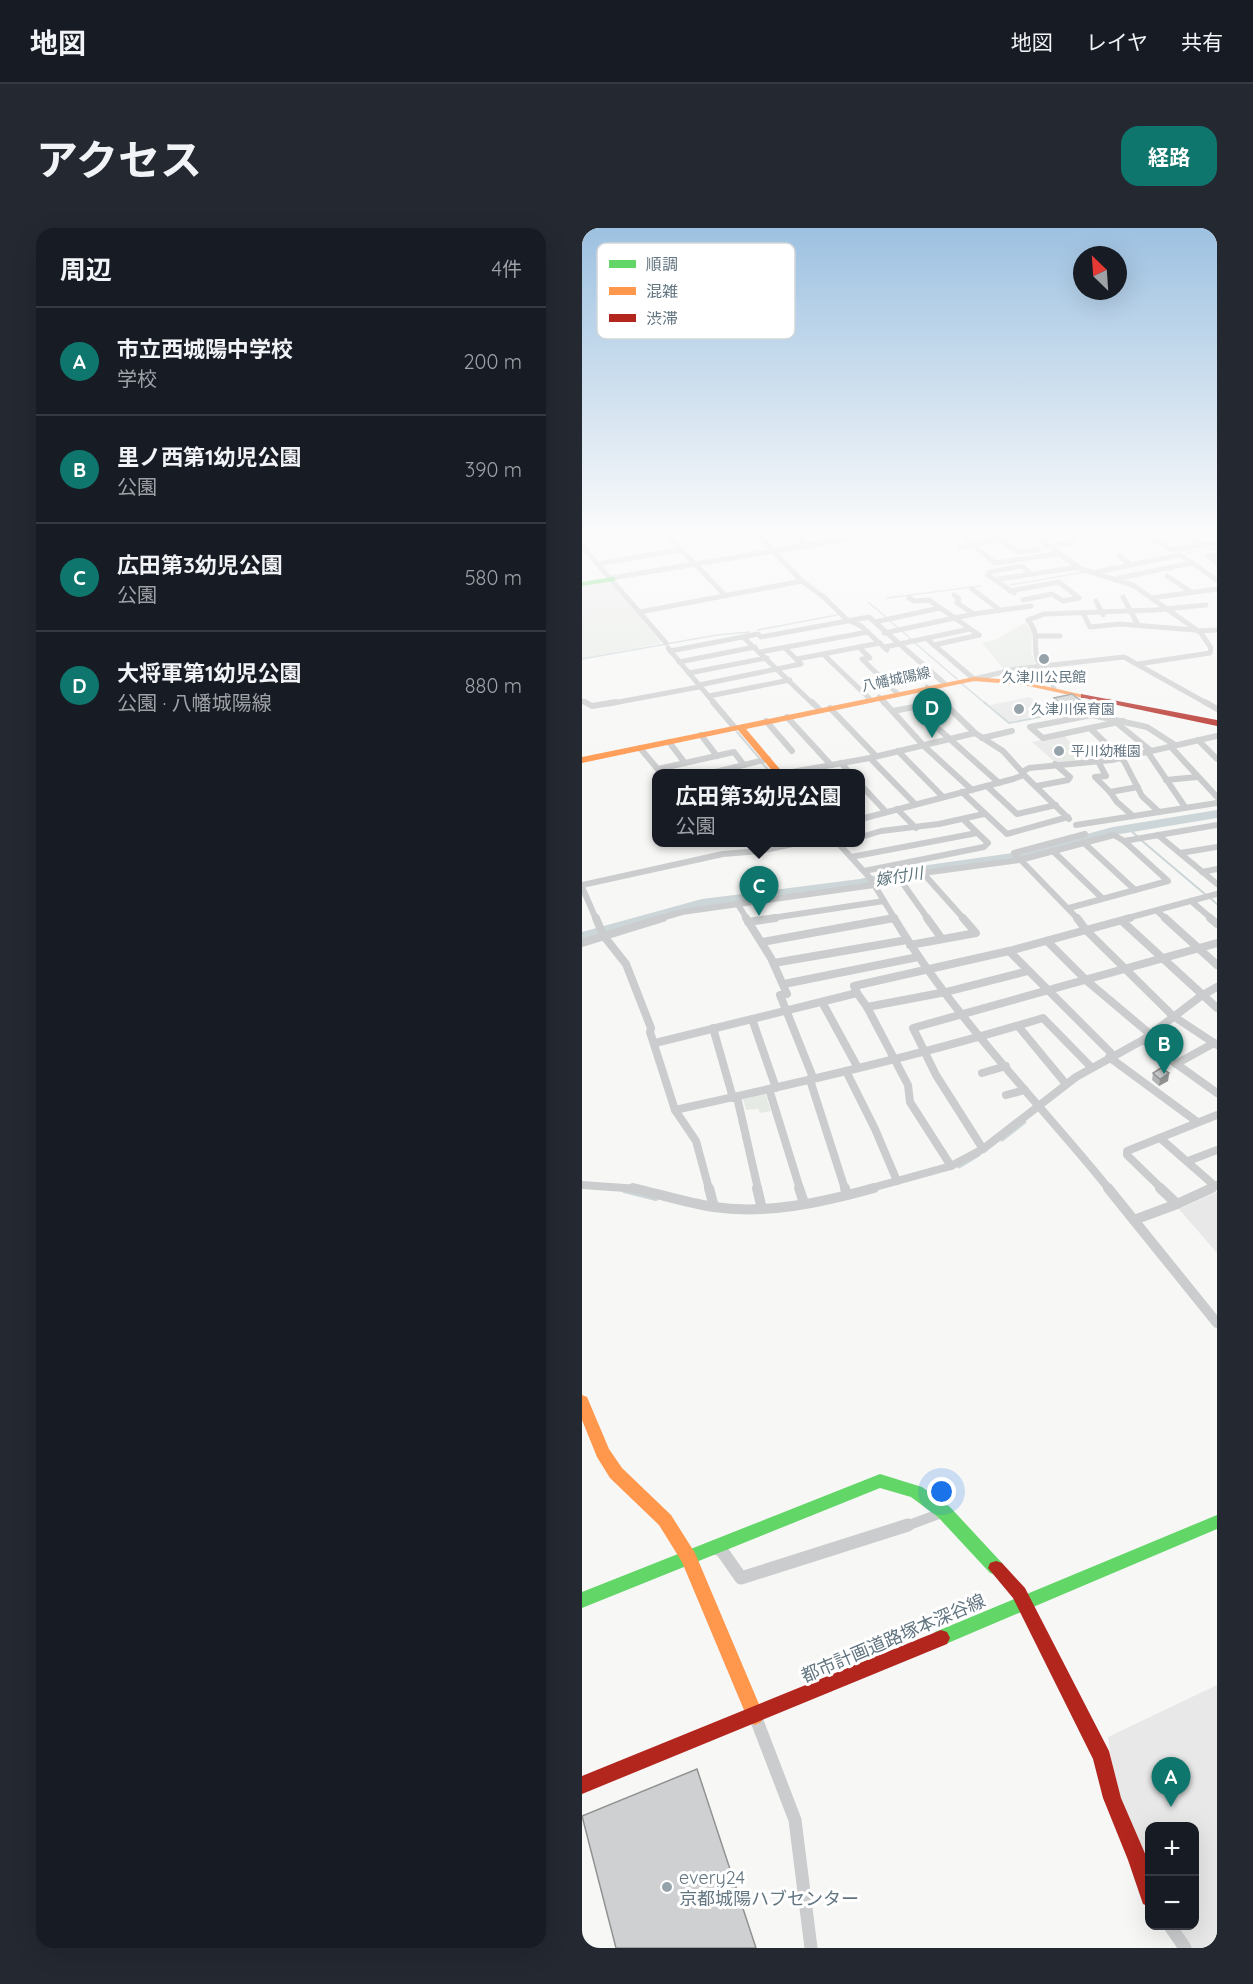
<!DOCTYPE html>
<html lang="ja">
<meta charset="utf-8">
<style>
:root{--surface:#171b24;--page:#242831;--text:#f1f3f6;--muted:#9ea1a6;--line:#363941;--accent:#0f766e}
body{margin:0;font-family:Quicksand,"Noto Sans JP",sans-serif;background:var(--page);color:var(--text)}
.controls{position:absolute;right:18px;bottom:18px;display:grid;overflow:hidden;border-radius:12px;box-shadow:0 6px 24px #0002}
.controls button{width:54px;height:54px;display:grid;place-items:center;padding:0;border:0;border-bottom:2px solid var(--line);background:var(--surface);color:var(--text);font:30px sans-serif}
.compass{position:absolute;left:491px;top:18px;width:54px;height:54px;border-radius:50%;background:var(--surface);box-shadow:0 6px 24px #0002;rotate:335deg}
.you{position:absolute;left:360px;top:1264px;width:21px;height:21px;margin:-15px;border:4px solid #fff;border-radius:50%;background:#1a73e8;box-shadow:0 0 0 9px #1a73e833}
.badge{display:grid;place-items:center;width:39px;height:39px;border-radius:50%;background:var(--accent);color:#fff;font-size:20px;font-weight:700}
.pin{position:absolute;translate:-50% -50px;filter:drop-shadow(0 2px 3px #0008)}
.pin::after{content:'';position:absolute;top:32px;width:21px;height:18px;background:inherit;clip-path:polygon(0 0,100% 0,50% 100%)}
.popup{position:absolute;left:70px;top:541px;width:213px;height:78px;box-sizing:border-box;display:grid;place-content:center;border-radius:12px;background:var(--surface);filter:drop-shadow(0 2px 4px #0005);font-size:20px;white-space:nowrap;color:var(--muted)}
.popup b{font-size:22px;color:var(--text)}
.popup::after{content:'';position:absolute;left:50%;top:100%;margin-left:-12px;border:12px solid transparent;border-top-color:var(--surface)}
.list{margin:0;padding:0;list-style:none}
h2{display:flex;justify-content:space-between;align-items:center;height:78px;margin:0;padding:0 24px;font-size:26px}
h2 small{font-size:20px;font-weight:400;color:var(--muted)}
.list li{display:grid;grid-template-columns:39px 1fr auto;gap:18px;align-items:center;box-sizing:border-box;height:108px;padding:0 24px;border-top:2px solid var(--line)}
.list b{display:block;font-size:22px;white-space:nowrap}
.list p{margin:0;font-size:20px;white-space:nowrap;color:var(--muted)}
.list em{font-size:20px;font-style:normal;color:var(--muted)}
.map{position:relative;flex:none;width:635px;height:1720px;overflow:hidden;border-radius:18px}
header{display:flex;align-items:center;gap:36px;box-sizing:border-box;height:84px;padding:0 30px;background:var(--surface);border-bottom:2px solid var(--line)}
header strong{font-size:28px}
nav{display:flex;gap:33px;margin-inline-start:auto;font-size:21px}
.intro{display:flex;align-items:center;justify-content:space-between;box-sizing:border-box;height:144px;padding:0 36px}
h1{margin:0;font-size:42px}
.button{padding:15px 27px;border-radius:18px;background:var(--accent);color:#fff;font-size:21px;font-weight:700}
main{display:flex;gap:36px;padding:0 36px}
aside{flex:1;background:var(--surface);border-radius:18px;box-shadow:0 6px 24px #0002}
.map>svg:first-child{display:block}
.built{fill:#e7e8e7}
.green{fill:#e6eae4}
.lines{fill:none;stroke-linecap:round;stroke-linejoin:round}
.stream-far3{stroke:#ccd5d7;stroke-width:1.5}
.stream-far2{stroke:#ccd5d7;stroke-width:2}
.stream-far1{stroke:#ccd5d7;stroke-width:3}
.stream{stroke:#ccd5d7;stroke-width:4}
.river{fill:#ccd5d7;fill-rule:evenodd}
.street-far4{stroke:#cbcccd;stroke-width:5}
.street-far3{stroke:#cbcccd;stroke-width:6}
.street-far2{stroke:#cbcccd;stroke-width:8}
.street-far1{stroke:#cbcccd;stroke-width:10}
.street{stroke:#cbcccd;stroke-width:13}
.fast{fill:#63d668;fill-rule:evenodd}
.slow{fill:#ff974d;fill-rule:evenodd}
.jam{fill:#b3261e;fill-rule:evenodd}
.wall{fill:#b2b3b4}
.shaded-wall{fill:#919292}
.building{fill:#cfd0d1;stroke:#919292;stroke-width:1.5}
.poi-dot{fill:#96a2a9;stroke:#fff;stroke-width:2}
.labels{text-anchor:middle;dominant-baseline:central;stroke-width:6;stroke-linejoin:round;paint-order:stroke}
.far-poi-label{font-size:14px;fill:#627580;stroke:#fff;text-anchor:start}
.far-street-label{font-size:14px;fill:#627580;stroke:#fff}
.water-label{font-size:16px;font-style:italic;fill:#5d757c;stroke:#fff}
.near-street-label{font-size:18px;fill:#627580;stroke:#fff}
.near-poi-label{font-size:18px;fill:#627580;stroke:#fff;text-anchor:start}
.key{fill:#fff;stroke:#d0d6d9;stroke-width:1.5}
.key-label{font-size:16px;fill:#627580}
</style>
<header>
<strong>地図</strong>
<nav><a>地図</a><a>レイヤ</a><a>共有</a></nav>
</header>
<div class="intro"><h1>アクセス</h1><a class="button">経路</a></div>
<main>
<aside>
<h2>周辺<small>4件</small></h2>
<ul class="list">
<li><span class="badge">A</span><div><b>市立西城陽中学校</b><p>学校</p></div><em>200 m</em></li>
<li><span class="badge">B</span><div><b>里ノ西第1幼児公園</b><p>公園</p></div><em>390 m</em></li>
<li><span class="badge">C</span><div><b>広田第3幼児公園</b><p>公園</p></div><em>580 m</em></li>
<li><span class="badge">D</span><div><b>大将軍第1幼児公園</b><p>公園 · 八幡城陽線</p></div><em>880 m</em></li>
</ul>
</aside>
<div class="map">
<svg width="635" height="1720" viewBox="0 0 635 1720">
<rect width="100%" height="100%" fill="#f7f7f6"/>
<!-- built -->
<g class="built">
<path d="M28 353 79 415 0 430V358Z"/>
<path d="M448 469 467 485 426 494 408 477Z"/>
<path d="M482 507 501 531 474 535 450 514Z"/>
<path d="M635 964V1025L597 981Z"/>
<path d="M635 1457V1720H607L594 1698H612V1598H568L567 1643 533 1560 526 1509Z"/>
</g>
<!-- green -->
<g class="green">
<path d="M48 377 79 415 0 431V386Z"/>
<path d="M443 395 450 402 449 425 454 434 450 437 422 441 400 415 413 412Z"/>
<path d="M487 513 501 531 482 534 467 517Z"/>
<path d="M183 865 189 883 178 885 176 881 164 882 161 871Z"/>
</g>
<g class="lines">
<!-- stream-far3 -->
<g class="stream-far3">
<path d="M598 327 635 320"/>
<path d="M428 357 504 344"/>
<path d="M305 370 399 358"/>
<path d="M286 374 304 389"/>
<path d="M307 392 317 401"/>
<path d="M176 402 255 387"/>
<path d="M320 403 331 413"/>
<path d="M333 415 375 451"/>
<path d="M0 431 135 407 167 404"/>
<path d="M379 455 404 476"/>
<path d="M502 476 508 471"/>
</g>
<!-- stream-far2 -->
<g class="stream-far2">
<path d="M402 474 427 495 494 482 504 474"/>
<path d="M155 504 178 531"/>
<path d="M180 535 190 546"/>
<path d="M546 600 555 608"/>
<path d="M559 612 624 667"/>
<path d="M627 669 635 676"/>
</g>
<!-- stream-far1 -->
<g class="stream-far1">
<path d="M420 912 443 894"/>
<path d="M377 939 397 927"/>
</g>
<!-- stream -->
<path class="stream" d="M42 963 74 971"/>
<!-- river -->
<path class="river" d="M635 582V590L532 607 439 632 325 648 278 659 120 679 33 702 0 713V704L120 671 278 651 325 640 438 624 531 599Z"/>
<!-- street-far4 -->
<g class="street-far4">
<path d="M81 303 143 367"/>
<path d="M172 303 220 353 243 370 264 391 279 398 305 422"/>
<path d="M212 303 221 308 219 314 223 318"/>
<path d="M405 303 436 324 456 322"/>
<path d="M446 303 499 341 551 357 619 405 629 420 628 425 556 436"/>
<path d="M557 303 590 322 635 315"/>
<path d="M595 303 618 317"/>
<path d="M625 303 635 309"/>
<path d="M378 306 413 335 475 326"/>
<path d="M0 318 84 415"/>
<path d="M378 319 419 312"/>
<path d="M466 319 491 314"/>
<path d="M635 327 626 328 635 335"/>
<path d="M537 328 548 336"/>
<path d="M16 336 98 322"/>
<path d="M408 344 440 338 449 346"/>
<path d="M514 344 598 327 635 352"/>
<path d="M406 347 432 365"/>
<path d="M585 348 609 364"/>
<path d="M29 350 276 309"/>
<path d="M537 350 610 335"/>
<path d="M417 351 497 339"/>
<path d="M390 361 418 382"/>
<path d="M428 363 477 354 497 370 481 373 470 366 441 372"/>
<path d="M372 367 377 371 375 375 392 386"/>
<path d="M541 369 556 397"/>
<path d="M327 370 332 373 347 372 397 407"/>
<path d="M569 370 635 361"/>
<path d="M514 373 521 387"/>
<path d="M58 384 220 353"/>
<path d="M501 385 508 399 538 396 613 402"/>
<path d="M293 394 358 380"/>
<path d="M616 403 635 402"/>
<path d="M302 405 392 386 449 378"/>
<path d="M455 408H478"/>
<path d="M161 409 231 476"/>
<path d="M345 411 392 451 434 441 542 429 626 476"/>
<path d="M352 417 397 407"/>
<path d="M277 419 288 430 280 431 316 466"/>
<path d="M303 419 388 401"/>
<path d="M86 420 133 476"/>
<path d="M88 423 176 406 179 409 287 389 363 456"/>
<path d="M178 424 286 404"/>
<path d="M241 426 288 471"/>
<path d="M215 431 298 415"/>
<path d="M97 434 173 419"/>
<path d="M466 437 472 461"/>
<path d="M458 438C448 419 460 408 446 392L462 386 573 382 624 377"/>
<path d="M107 445 185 430"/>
<path d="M117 457 219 436 203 420"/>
<path d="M345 459 354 467"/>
<path d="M127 468 208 452"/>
<path d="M297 469 303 476"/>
<path d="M359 472 363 476"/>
<path d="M0 473 6 476"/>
<path d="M26 476 117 459"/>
<path d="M524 476 527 473"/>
</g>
<!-- street-far3 -->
<g class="street-far3">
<path d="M3 474 10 478 34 474"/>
<path d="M131 474 153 500"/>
<path d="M230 474 238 482"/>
<path d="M302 474 342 518 390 562"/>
<path d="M361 474 393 505"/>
<path d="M525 474 510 487 565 499 593 517"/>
<path d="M623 474 635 481"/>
<path d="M248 480 294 528"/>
<path d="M311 483 332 479 417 555"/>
<path d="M510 487 448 499 461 510 541 493"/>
<path d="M205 489 249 537"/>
<path d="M184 493 210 523"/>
<path d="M536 496 568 522"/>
<path d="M509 501 542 533 560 568 577 584"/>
<path d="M119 507 135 528"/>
<path d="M400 510 430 503"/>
<path d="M616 512 635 531"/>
<path d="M87 514 103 535"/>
<path d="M588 518 635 569"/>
<path d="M58 520 79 545"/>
<path d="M316 523 361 569"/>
<path d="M565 523 603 579"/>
<path d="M288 530 333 576"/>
<path d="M516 533 524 548 513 549 528 564 556 559"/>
<path d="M259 535 269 546"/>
<path d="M76 541 152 524 162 537"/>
<path d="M125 546 186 531"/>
<path d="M199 546 288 530 393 505 421 523 440 544"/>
<path d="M442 547 487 591"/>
<path d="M584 552 615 549"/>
<path d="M279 557 304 584"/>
<path d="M405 558 435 586 474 577"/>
<path d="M455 558 486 552 488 549 473 536"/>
<path d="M380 564 425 606 486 589"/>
<path d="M528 564 535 574 551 588"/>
<path d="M315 581 334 600"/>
<path d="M279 591 431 551 442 547 440 544 447 540 530 532 635 508"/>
<path d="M494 597 635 575"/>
<path d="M576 607 635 656"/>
<path d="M279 609 299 603 357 596 402 586"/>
<path d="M255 614 288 650 313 691"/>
<path d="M501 614 553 662"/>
<path d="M471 623 520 670"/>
<path d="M598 625 635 619"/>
<path d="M269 629 395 605"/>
<path d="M282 643 402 619 406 615 381 591"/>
<path d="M620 644 635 641"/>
<path d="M341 645 382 691"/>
<path d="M317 650 346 691"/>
<path d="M0 657 141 626 178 623 220 614"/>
<path d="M0 659 14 691"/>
<path d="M609 673 630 691"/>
<path d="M155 675 165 691"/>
<path d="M487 680 586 653 542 613"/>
<path d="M575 683 584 691"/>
<path d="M76 691 100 684 292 657 341 645 438 632 532 607 542 613 635 597"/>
<path d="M183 691 302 673"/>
<path d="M304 691 312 690"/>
<path d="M496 691 432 625 503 606"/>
<path d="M542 691 635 666"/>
</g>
<!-- street-far2 -->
<g class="street-far2">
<path d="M14 690 21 707 44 736 69 800 68 804 93 882 114 913 127 961"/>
<path d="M164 690 189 730 205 766 198 767 230 847 228 852 263 961"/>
<path d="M312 690C371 789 455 872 527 961"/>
<path d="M345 690 360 711"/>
<path d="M495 690 504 702 591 788 635 817"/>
<path d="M583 690 635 737"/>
<path d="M628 690 635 696"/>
<path d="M540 693 635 780"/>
<path d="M166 694 193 690"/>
<path d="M465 713 505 753 568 806"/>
<path d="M180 714 312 690"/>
<path d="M0 715 81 690"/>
<path d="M328 717 394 705 381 690"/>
<path d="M427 723 531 827"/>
<path d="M192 735 325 712"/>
<path d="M202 756 336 729"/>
<path d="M275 765 272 758 427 723 548 690"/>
<path d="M240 774 276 840"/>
<path d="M285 779 364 764 446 743"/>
<path d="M170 791 194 860"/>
<path d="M436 798 484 856"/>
<path d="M131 800 151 870"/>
<path d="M561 812 635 865"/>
<path d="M73 815 275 765 285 779 326 857 328 874 369 938"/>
<path d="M527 829 614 893"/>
<path d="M594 836 632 815"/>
<path d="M264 843 293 901 315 953"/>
<path d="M400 845 424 838"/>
<path d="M187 861 218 961"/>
<path d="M424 867 443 862"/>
<path d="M155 869 176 961"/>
<path d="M93 882C216 855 340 827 461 790L509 839"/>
<path d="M578 910 633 958"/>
<path d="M401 921 354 847 331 800 635 715"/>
<path d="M606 933 635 922"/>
<path d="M0 957 57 961"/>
<path d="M286 961 369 938 401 921 494 849 561 812 619 768 635 759"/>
<path d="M580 961 545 927V923L635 887"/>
<path d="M626 961 635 957"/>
</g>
<!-- street-far1 -->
<g class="street-far1">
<path d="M51 960C77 966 105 975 132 979 184 987 242 974 292 960"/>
<path d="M127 960 132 979"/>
<path d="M175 960 180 981"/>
<path d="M217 960 222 975"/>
<path d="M263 960 265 967"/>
<path d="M526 960 635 1095"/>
<path d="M578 960 595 976"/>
<path d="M552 992 595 976 630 960"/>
<path d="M322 1299 362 1284"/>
</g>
<!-- street -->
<g class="street">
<path d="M132 1319 140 1323 159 1350 326 1297"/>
<path d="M173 1488 213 1592 229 1720"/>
<path d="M588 1698 603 1720"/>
</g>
<!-- fast -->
<g class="fast">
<path d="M30 349H33V353L0 358V354Z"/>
<path d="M298 1246 340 1259 368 1279 420 1335 422 1340 420 1345 414 1347 408 1345 356 1289 329 1269 298 1260 0 1380V1364Z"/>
<path d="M635 1287V1301L359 1418 353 1416 350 1410 353 1404Z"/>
</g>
<!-- slow -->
<g class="slow">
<path d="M392 449 441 453 506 468 502 470 441 457 392 453 164 501 202 546H193L156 502 0 535V529Z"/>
<path d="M0 1167 5 1169 27 1221 40 1240 89 1287 113 1325 182 1488 179 1494 173 1497 167 1494 100 1334 77 1297 28 1250 15 1229 0 1192Z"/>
</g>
<!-- jam -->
<g class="jam">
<path d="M499 466 635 492V498L502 470H499Z"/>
<path d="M414 1333 420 1335 443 1360 527 1523 539 1570 568 1637V1679L561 1676 546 1632 521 1570 511 1531 431 1370 406 1340 408 1335Z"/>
<path d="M359 1402 365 1404 368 1410 365 1416 0 1566V1548Z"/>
</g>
</g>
<!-- wall -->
<g class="wall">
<path d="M472 470 497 478 479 482 472 476Z"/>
<path d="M571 845H587L586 853 577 858 570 852Z"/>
</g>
<!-- shaded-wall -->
<g class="shaded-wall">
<path d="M498 472 497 478 479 482V476Z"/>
<path d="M587 845 586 853 577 858 578 851Z"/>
</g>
<!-- building -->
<g class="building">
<path d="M490 466 498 472 479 476 472 470Z"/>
<path d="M579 840 587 845 578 851 571 845Z"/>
<path d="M115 1541 174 1720H34L0 1588Z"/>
</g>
<!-- sky -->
<linearGradient id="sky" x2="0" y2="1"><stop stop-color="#9dc1e1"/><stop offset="0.56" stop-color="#fbfbfb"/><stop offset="1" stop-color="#fbfbfb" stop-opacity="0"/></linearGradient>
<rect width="635" height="544" fill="url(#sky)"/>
<!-- markers -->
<g class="poi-dot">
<circle cx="462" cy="431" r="6"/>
<circle cx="437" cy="481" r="6"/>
<circle cx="477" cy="523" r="6"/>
<circle cx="85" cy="1659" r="6"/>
</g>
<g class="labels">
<!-- far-poi labels -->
<g class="far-poi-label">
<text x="462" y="449" text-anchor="middle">久津川公民館</text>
<text x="449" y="481">久津川保育園</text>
<text x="489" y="523">平川幼稚園</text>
</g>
<!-- far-street labels -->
<g class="far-street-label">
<text transform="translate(314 451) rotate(-12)">八幡城陽線</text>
</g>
<!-- water labels -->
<g class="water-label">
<text transform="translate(317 648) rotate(-9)">嫁付川</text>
</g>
<!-- near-street labels -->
<g class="near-street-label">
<text transform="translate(311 1410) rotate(-23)">都市計画道路塚本深谷線</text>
</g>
<!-- near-poi labels -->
<g class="near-poi-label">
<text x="97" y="1649">every24<tspan x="97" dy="21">京都城陽ハブセンター</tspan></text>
</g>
</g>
<!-- legend -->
<rect x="15" y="15" width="198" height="96" rx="9" class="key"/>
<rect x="27" y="32" width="27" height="8" fill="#63d668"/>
<rect x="27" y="59" width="27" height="8" fill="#ff974d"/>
<rect x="27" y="86" width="27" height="8" fill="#b3261e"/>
<g class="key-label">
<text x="64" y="42">順調</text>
<text x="64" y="69">混雑</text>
<text x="64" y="96">渋滞</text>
</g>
</svg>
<div class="controls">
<button>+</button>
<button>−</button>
</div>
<svg class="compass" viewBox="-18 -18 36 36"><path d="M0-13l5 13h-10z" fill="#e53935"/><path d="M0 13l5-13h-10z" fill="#9ea1a6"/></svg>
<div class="you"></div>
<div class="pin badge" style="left:589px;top:1579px">A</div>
<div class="pin badge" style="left:582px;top:846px">B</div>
<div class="pin badge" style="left:177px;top:688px">C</div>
<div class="popup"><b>広田第3幼児公園</b>公園</div>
<div class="pin badge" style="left:350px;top:510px">D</div>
</div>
</main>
